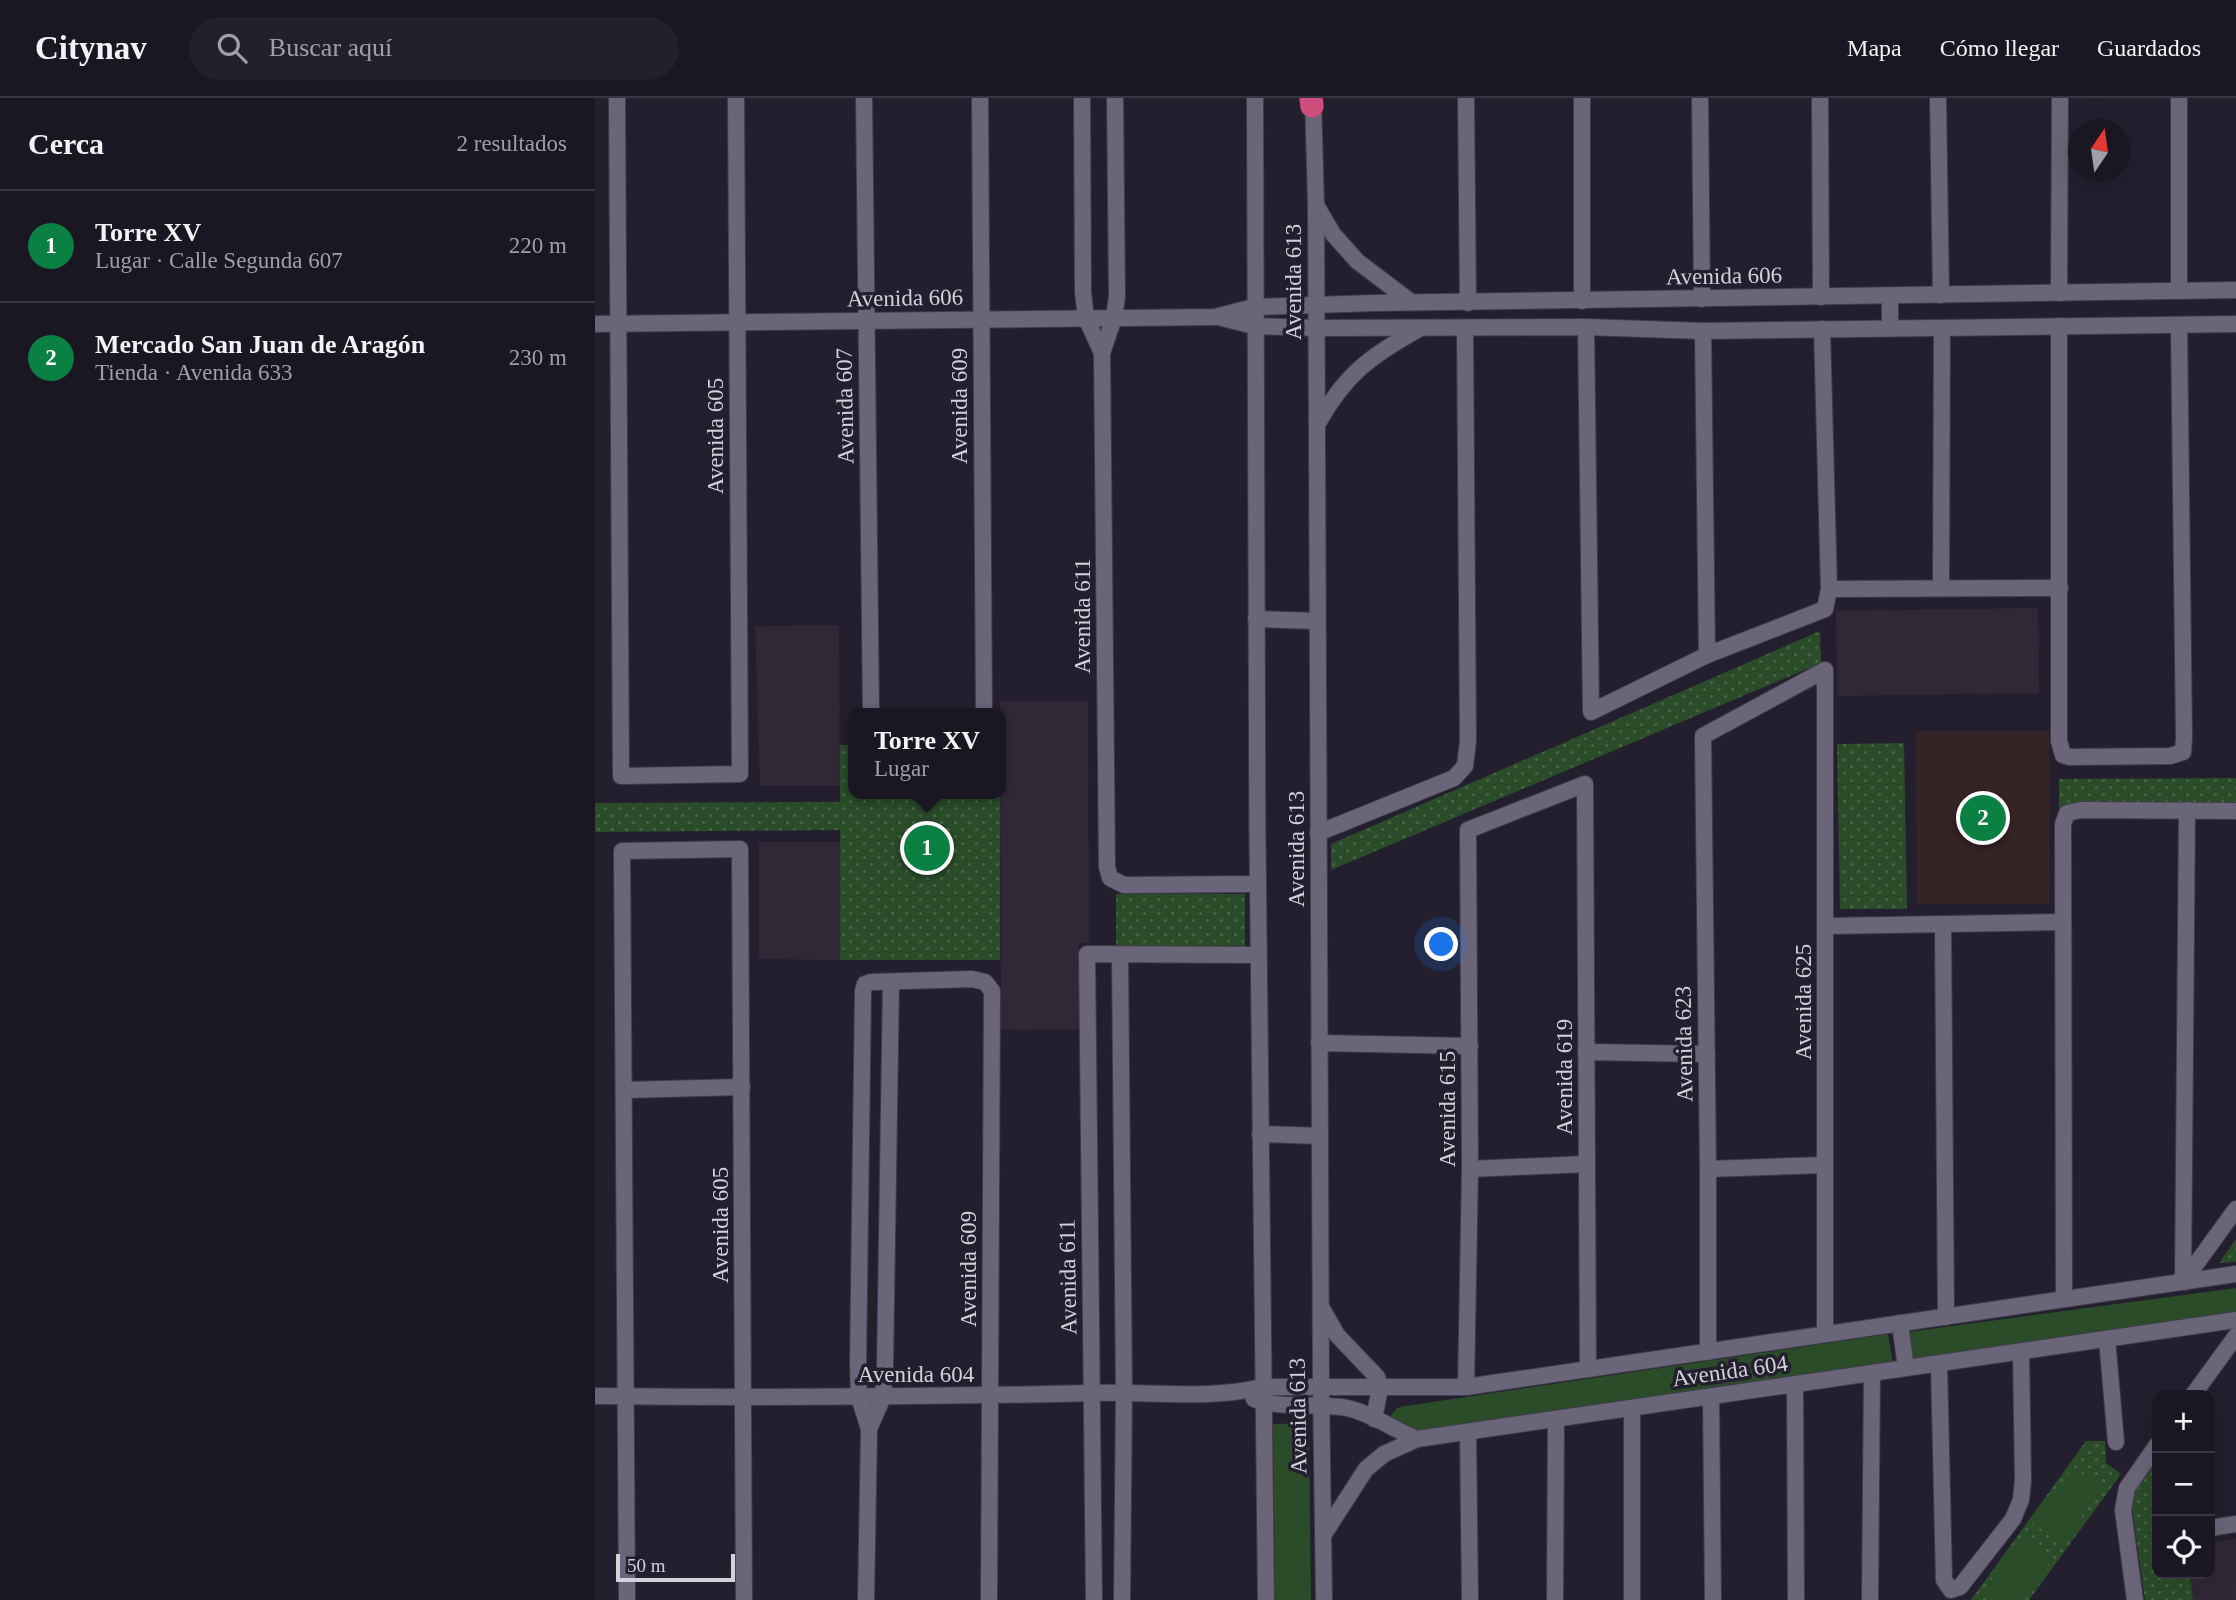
<!DOCTYPE html>
<html lang="es">
<meta charset="utf-8">
<style>
:root{--surface:#1a1723;--page:#23202b;--text:#f1f3f6;--muted:#9f9fa6;--line:#383641;--accent:#0b8043}
body{margin:0;font-family:Georgia,serif;background:var(--page);color:var(--text)}
.controls{position:absolute;right:21px;bottom:21px;display:grid;overflow:hidden;border-radius:14px;box-shadow:0 7px 28px #0002}
.controls button{width:63px;height:63px;display:grid;place-items:center;padding:0;border:0;border-bottom:2px solid var(--line);background:var(--surface);color:var(--text);font:35px sans-serif}
.compass{position:absolute;left:1473px;top:21px;width:63px;height:63px;border-radius:50%;background:var(--surface);box-shadow:0 7px 28px #0002;rotate:13deg}
.scale{position:absolute;left:21px;bottom:18px;width:119px;box-sizing:border-box;padding-left:7px;border:4px solid #d4d1dc;border-top:0;font-size:19px;line-height:24px;white-space:nowrap;color:#d4d1dc;-webkit-text-stroke:5px #231f2f;paint-order:stroke}
.you{position:absolute;left:847px;top:847px;width:24px;height:24px;margin:-18px;border:5px solid #fff;border-radius:50%;background:#1a73e8;box-shadow:0 0 0 10px #1a73e833}
.badge{display:grid;place-items:center;width:46px;height:46px;border-radius:50%;background:var(--accent);color:#fff;font-size:23px;font-weight:700}
.pin{position:absolute;translate:-50% -50%;border:4px solid #fff;box-shadow:0 2px 7px #0006}
.popup{position:absolute;left:253px;top:610px;width:158px;height:91px;box-sizing:border-box;display:grid;place-content:center;border-radius:14px;background:var(--surface);filter:drop-shadow(0 2px 5px #0005);font-size:23px;white-space:nowrap;color:var(--muted)}
.popup b{font-size:26px;color:var(--text)}
.popup::after{content:'';position:absolute;left:50%;top:100%;margin-left:-14px;border:14px solid transparent;border-top-color:var(--surface)}
.list{margin:0;padding:0;list-style:none}
h2{display:flex;justify-content:space-between;align-items:center;height:91px;margin:0;padding:0 28px;font-size:30px}
h2 small{font-size:23px;font-weight:400;color:var(--muted)}
.list li{display:grid;grid-template-columns:46px 1fr auto;gap:21px;align-items:center;box-sizing:border-box;height:112px;padding:0 28px;border-top:2px solid var(--line)}
.list b{display:block;font-size:26px;white-space:nowrap}
.list p{margin:0;font-size:23px;white-space:nowrap;color:var(--muted)}
.list em{font-size:23px;font-style:normal;color:var(--muted)}
.icon{flex:none;width:38px;height:38px;fill:none;stroke:currentColor;stroke-width:2;stroke-linecap:round;stroke-linejoin:round}
.map{position:relative;flex:none;width:1641px;height:1502px;overflow:hidden}
header{display:flex;align-items:center;gap:42px;box-sizing:border-box;height:98px;padding:0 35px;background:var(--surface);border-bottom:2px solid var(--line)}
header strong{font-size:33px}
nav{display:flex;gap:38px;margin-inline-start:auto;font-size:24px}
.search{width:490px;height:63px;background:var(--page);display:flex;align-items:center;gap:18px;box-sizing:border-box;padding:0 24px;border-radius:38px;color:var(--muted);font-size:26px}
main{display:flex}
aside{flex:1;background:var(--surface)}
.map>svg:first-child{display:block}
.commercial{fill:#362326}
.education{fill:#302837}
.grass{fill:url(#grass-dots)}
.garden{fill:#2a4c29}
.lines{fill:none;stroke-linecap:round;stroke-linejoin:round}
.minor-casing{stroke:#413c4a;stroke-width:18}
.highway-casing{stroke:#413c4a;stroke-width:24}
.minor{stroke:#6b6579;stroke-width:16}
.highway{stroke:#ce4d7d;stroke-width:23}
.labels{text-anchor:middle;dominant-baseline:central;stroke-width:7;stroke-linejoin:round;paint-order:stroke}
.street-label{font-size:23px;fill:#d4d1dc;stroke:#231f2f}
</style>
<header>
<strong>Citynav</strong>
<div class="search"><svg class="icon" aria-label="search" viewBox="0 0 24 24"><circle cx="10" cy="10" r="6"/><path d="M15 15l6 6"/></svg>Buscar aquí</div>
<nav><a>Mapa</a><a>Cómo llegar</a><a>Guardados</a></nav>
</header>
<main>
<aside>
<h2>Cerca<small>2 resultados</small></h2>
<ul class="list">
<li><span class="badge">1</span><div><b>Torre XV</b><p>Lugar · Calle Segunda 607</p></div><em>220 m</em></li>
<li><span class="badge">2</span><div><b>Mercado San Juan de Aragón</b><p>Tienda · Avenida 633</p></div><em>230 m</em></li>
</ul>
</aside>
<div class="map">
<svg width="1641" height="1502" viewBox="0 0 1641 1502">
<defs>
<pattern id="grass-dots" width="8" height="8" patternUnits="userSpaceOnUse" patternTransform="scale(1.75)"><rect width="8" height="8" fill="#2a4c29"/><path d="M2 2h.1M6 6h.1" fill="none" stroke="#486547" stroke-width="1.8" stroke-linecap="round"/></pattern>
</defs>
<rect width="100%" height="100%" fill="#231f2f"/>
<!-- commercial -->
<path class="commercial" d="M1321 633H1454L1455 806H1322Z"/>
<!-- education -->
<g class="education">
<path d="M1443 510 1444 595 1242 598 1241 513Z"/>
<path d="M244 527 245 688H165L160 528Z"/>
<path d="M405 603H493L494 844 484 845V931L406 932Z"/>
<path d="M164 744H245V862L164 861Z"/>
<path d="M1641 1441V1502H1598L1595 1476H1615V1444Z"/>
</g>
<!-- grass -->
<g class="grass">
<path d="M1225 533 1226 565 736 772V746Z"/>
<path d="M1309 645 1312 811H1245L1242 646Z"/>
<path d="M245 647H258V696H405V862H245V732L0 734V705L245 704Z"/>
<path d="M1641 680V709L1464 710V681Z"/>
<rect x="521" y="796" width="129" height="54"/>
<path d="M1641 1141V1164L1624 1165Z"/>
<path d="M1491 1343H1510L1511 1365 1526 1376 1434 1502H1376Z"/>
<path d="M1562 1359V1476H1595L1598 1502H1550L1536 1401Z"/>
</g>
<!-- garden -->
<g class="garden">
<path d="M1641 1190V1215L1317 1263 1313 1234Z"/>
<path d="M1293 1236 1298 1265 819 1335 794 1320 802 1310 811 1308Z"/>
<path d="M714 1325 716 1502H680L678 1326Z"/>
<path d="M1478 1369 1508 1390 1466 1446 1437 1424Z"/>
<path d="M1427 1440 1456 1462 1427 1502H1394L1386 1496Z"/>
</g>
<g class="lines">
<defs>
<g id="minor">
<path d="M22 0 26 678 145 676 141 0"/>
<path d="M269 0 276 615"/>
<path d="M385 0 389 615"/>
<path d="M487 0 488 194 491 220 507 255"/>
<path d="M520 0 522 198 519 220 507 255 512 769 515 780 529 787 663 786"/>
<path d="M660 0C659 501 664 1001 671 1502"/>
<path d="M718 0 721 106 726 1289 729 1502"/>
<path d="M871 0 873 205"/>
<path d="M1105 0 1107 201"/>
<path d="M1225 0 1226 199"/>
<path d="M1343 0 1346 197"/>
<path d="M1584 0V193"/>
<path d="M721 107 738 136 762 163 816 204"/>
<path d="M1464 195 1465 0"/>
<path d="M1295 198V230"/>
<path d="M987 203V0"/>
<path d="M623 219 659 228 721 230 991 229 1108 233 1641 226"/>
<path d="M0 226 620 219 659 209 779 205 1641 192"/>
<path d="M1464 228V643L1468 657 1475 659 1575 658 1588 654 1589 640 1584 227"/>
<path d="M991 229 996 614 1112 557 1230 511 1234 491 1227 231"/>
<path d="M1108 233 1112 557"/>
<path d="M723 325C750 277 774 259 822 232"/>
<path d="M1346 490 1347 230"/>
<path d="M1234 491 1465 490"/>
<path d="M661 521 722 523"/>
<path d="M723 735 859 680 870 668 873 643 870 231"/>
<path d="M1348 826 1351 1219"/>
<path d="M1232 828 1467 824"/>
<path d="M525 857 529 1294 527 1502"/>
<path d="M724 945 875 948"/>
<path d="M991 954 1112 956"/>
<path d="M29 992 147 989"/>
<path d="M665 1036 725 1038"/>
<path d="M875 1071 992 1066"/>
<path d="M1113 1071 1230 1067"/>
<path d="M1588 1184 1592 712"/>
<path d="M1588 1184 1641 1111"/>
<path d="M1469 1201 1468 726 1472 715 1486 712 1641 713"/>
<path d="M726 1209 742 1237 782 1279 785 1290 779 1321"/>
<path d="M1305 1225 1311 1270"/>
<path d="M1512 1241 1521 1344"/>
<path d="M1113 1254V1071L1108 638 1230 572V1236"/>
<path d="M1344 1266 1349 1482 1356 1492 1365 1489 1418 1421 1426 1402 1428 1382 1426 1254"/>
<path d="M1200 1286 1201 1502"/>
<path d="M871 1289 875 1071 873 732 990 686 993 1271"/>
<path d="M1598 1297 1641 1238"/>
<path d="M0 1298C166 1300 332 1299 498 1295 552 1293 615 1302 667 1289H871L1641 1176"/>
<path d="M1116 1299 1118 1502"/>
<path d="M659 1301C684 1311 723 1305 752 1310 776 1315 799 1332 822 1341L1641 1222"/>
<path d="M1037 1310V1502"/>
<path d="M274 1331 288 1299 290 1268 296 884"/>
<path d="M873 1334 875 1502"/>
<path d="M1615 1430 1641 1426"/>
<path d="M729 1436 771 1371 789 1356 822 1341"/>
<path d="M32 1502 27 753 145 751 149 1502"/>
<path d="M271 1502 274 1331 264 1299 263 1267 268 893 270 886 276 884 377 881 390 884 397 893 394 1502"/>
<path d="M499 1502 492 856 663 857"/>
<path d="M960 1502 961 1321"/>
<path d="M1275 1502 1277 1275"/>
<path d="M1540 1502 1528 1412 1532 1390 1562 1347"/>
</g>
<path id="highway" d="M716 0 717 8"/>
</defs>
<!-- minor casing -->
<use href="#minor" class="minor-casing"/>
<!-- highway casing -->
<use href="#highway" class="highway-casing"/>
<!-- minor -->
<use href="#minor" class="minor"/>
<!-- highway -->
<use href="#highway" class="highway"/>
</g>
<g class="labels">
<!-- street labels -->
<g class="street-label">
<text transform="translate(1129 178) rotate(-1)">Avenida 606</text>
<text transform="translate(698 184) rotate(-90)">Avenida 613</text>
<text transform="translate(310 200) rotate(-1)">Avenida 606</text>
<text transform="translate(250 308) rotate(-91)">Avenida 607</text>
<text transform="translate(364 308) rotate(-90)">Avenida 609</text>
<text transform="translate(120 338) rotate(-90)">Avenida 605</text>
<text transform="translate(487 518) rotate(-90)">Avenida 611</text>
<text transform="translate(701 751) rotate(-90)">Avenida 613</text>
<text transform="translate(1208 904) rotate(-90)">Avenida 625</text>
<text transform="translate(1089 946) rotate(-91)">Avenida 623</text>
<text transform="translate(969 979) rotate(-90)">Avenida 619</text>
<text transform="translate(852 1011) rotate(-90)">Avenida 615</text>
<text transform="translate(125 1127) rotate(-90)">Avenida 605</text>
<text transform="translate(373 1171) rotate(-90)">Avenida 609</text>
<text transform="translate(473 1179) rotate(-91)">Avenida 611</text>
<text transform="translate(1135 1273) rotate(-8)">Avenida 604</text>
<text x="321" y="1276">Avenida 604</text>
<text transform="translate(703 1318) rotate(-91)">Avenida 613</text>
</g>
</g>
</svg>
<div class="controls">
<button>+</button>
<button>−</button>
<button><svg class="icon" aria-label="locate" viewBox="0 0 24 24"><circle cx="12" cy="12" r="6"/><path d="M12 2v4M12 18v4M2 12h4M18 12h4"/></svg></button>
</div>
<svg class="compass" viewBox="-18 -18 36 36"><path d="M0-13l5 13h-10z" fill="#e53935"/><path d="M0 13l5-13h-10z" fill="#9f9fa6"/></svg>
<div class="scale">50 m</div>
<div class="you"></div>
<div class="pin badge" style="left:332px;top:750px">1</div>
<div class="popup"><b>Torre XV</b>Lugar</div>
<div class="pin badge" style="left:1388px;top:720px">2</div>
</div>
</main>
